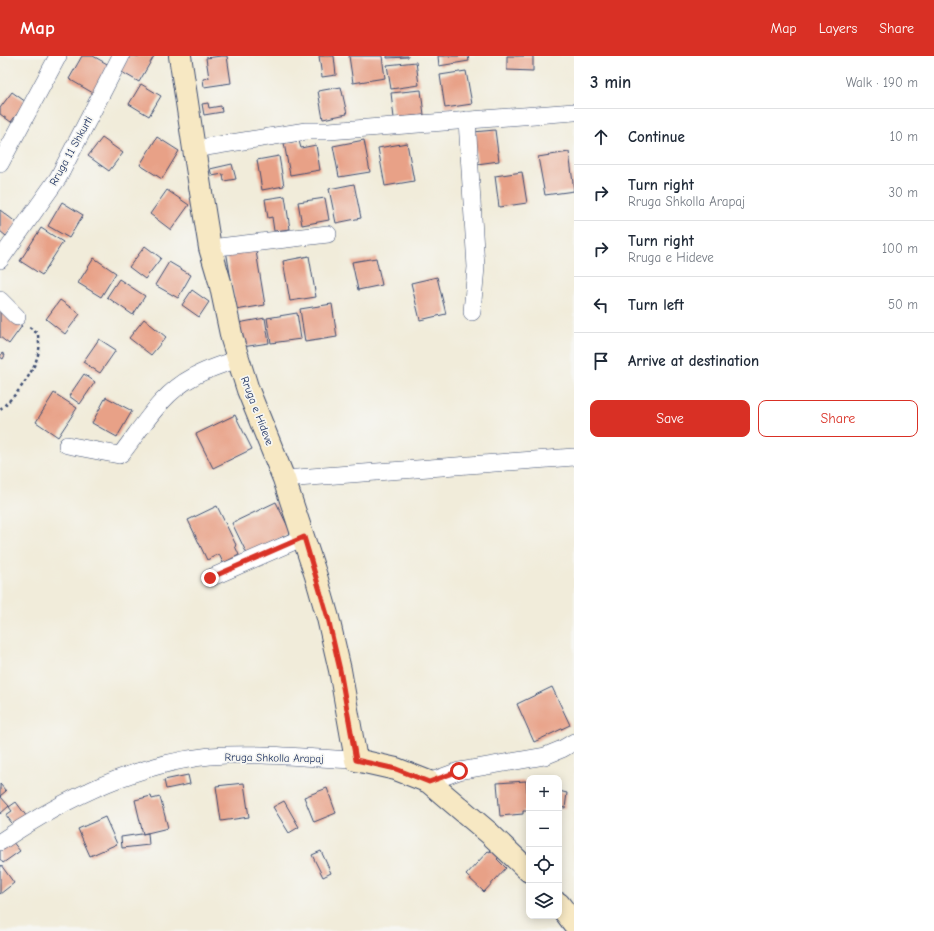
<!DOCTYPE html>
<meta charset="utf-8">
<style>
:root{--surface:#fff;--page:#f6f6f7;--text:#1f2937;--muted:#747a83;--line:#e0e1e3;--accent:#d93025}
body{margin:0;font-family:"Comic Neue",sans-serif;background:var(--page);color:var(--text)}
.controls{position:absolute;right:12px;bottom:12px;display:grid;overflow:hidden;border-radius:8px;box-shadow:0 2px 10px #0003}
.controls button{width:36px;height:36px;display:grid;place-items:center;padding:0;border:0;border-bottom:1px solid var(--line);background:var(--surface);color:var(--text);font:20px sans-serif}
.stop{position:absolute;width:12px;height:12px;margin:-9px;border:3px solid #d93025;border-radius:50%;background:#fff}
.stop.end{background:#d93025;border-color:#fff;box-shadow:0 1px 4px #0008}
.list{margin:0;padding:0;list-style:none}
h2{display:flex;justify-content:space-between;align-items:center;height:52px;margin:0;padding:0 16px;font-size:17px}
h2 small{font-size:13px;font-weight:400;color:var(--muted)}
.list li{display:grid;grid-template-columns:26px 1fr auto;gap:12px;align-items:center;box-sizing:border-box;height:56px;padding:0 16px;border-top:1px solid var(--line)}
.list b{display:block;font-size:15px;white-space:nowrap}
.list p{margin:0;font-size:13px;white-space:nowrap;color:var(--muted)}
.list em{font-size:13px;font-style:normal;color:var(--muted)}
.actions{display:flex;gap:8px;padding:12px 16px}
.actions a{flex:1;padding:9px 0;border:1px solid var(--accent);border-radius:8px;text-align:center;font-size:14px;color:var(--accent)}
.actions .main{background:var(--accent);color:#fff}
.icon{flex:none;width:22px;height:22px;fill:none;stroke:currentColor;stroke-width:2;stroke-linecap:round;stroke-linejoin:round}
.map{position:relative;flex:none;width:574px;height:875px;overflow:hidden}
header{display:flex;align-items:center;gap:24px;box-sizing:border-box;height:56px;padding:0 20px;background:var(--accent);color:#fff}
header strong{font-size:19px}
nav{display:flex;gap:22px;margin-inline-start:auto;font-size:14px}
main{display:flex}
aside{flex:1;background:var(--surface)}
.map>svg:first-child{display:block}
.building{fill:#e8a187}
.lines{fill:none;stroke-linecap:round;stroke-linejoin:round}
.minor-casing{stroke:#3b4b71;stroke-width:18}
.secondary-casing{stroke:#3b4b71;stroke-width:24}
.path{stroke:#3b4b71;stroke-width:2.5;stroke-dasharray:3 3;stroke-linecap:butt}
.minor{stroke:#fff;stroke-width:17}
.secondary{stroke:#f7e8c3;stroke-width:22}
.route{stroke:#d93025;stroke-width:5}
.labels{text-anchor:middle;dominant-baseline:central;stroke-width:3.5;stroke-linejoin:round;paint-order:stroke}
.street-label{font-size:11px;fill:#1b2f5e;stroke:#f6f6f2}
</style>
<header>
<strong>Map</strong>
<nav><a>Map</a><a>Layers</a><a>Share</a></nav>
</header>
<main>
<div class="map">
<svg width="574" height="875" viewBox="0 0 574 875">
<rect width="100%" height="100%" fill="#f6f6f2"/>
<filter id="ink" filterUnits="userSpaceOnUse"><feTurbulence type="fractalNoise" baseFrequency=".025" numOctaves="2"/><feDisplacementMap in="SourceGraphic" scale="8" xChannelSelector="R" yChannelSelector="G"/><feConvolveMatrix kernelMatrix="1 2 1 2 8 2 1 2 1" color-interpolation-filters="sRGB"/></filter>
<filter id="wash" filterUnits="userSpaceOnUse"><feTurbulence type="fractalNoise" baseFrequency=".012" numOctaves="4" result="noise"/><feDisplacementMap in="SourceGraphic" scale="16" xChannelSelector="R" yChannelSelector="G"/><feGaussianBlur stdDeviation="0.9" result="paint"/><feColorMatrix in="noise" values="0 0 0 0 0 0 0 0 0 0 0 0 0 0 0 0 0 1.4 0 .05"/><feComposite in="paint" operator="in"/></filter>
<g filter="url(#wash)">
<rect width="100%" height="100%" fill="#f1ecda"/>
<g id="blocks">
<!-- building -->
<g class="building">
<path d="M82 0H93L109 9 93 37 69 23Z"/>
<path d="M129 0H154L139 26 120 15Z"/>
<path d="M221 0H227L231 27 204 31 203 23 209 22 206 2Z"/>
<path d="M319 0H334L336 19 322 21Z"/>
<path d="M349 0H382L385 22 353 27Z"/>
<path d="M387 0H408V1L387 2Z"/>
<path d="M438 0H468L469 5 439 10Z"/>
<path d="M507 0H533V15L507 14Z"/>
<path d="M416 6 419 29 391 33 387 9Z"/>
<path d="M466 15 472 48 445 52 440 19Z"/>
<path d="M141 28 161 40 149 60 129 48Z"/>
<path d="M341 31 347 58 323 63 318 35Z"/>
<path d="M421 34 424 59 394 62 391 37Z"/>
<path d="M12 36 26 46 11 66 0 58V52Z"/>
<path d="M208 47 209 52 221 50 222 56 204 59 202 48Z"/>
<path d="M495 74 499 105 477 108 473 76Z"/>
<path d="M157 81 179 95 162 123 140 109Z"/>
<path d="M102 82 123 97 109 115 88 100Z"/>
<path d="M364 84 370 116 339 121 333 90Z"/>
<path d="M299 85 301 92 316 89 320 114 290 119 284 87Z"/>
<path d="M407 87 414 125 385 130 378 92Z"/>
<path d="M569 96 574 135 545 139 538 101Z"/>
<path d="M279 100 284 130 262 134 257 104Z"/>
<path d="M232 108 236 123 224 125 223 118 212 120 210 113Z"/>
<path d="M522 116 527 147 499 151 495 120Z"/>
<path d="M354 128 361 162 336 167 329 133Z"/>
<path d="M167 134 189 149 171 174 150 158Z"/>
<path d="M285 140 290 173 274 175 272 161 268 162 265 143Z"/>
<path d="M325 142 329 164 302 169 298 146Z"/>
<path d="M62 146 83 159 69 182 48 170Z"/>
<path d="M0 154 17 167 6 180 0 175Z"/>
<path d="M41 172 63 186 42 219 20 205Z"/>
<path d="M255 189 265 249 236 254 226 194Z"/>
<path d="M145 190 161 202 145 223 129 211Z"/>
<path d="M309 200 316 241 290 245 283 205Z"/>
<path d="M94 202 116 217 101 241 78 227Z"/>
<path d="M376 202 382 229 358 234 352 206Z"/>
<path d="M169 206 191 219 178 242 155 229Z"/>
<path d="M437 221 446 258 420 264 411 227Z"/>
<path d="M119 223 145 240 133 259 107 241Z"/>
<path d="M192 234 209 246 199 261 182 249Z"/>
<path d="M60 244 80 258 65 278 46 263Z"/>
<path d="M332 248 337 281 305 286 300 253Z"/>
<path d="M0 254 22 270 9 288 0 281Z"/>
<path d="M297 257 301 283 271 287 267 262Z"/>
<path d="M265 262 269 287 242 291 238 267Z"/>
<path d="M144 263 166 281 151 299 129 282Z"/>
<path d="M99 283 116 294 100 317 83 306Z"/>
<path d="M2 297 5 299 3 303 0 301Z"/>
<path d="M84 318 95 326 80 348 69 340Z"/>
<path d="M54 337 77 352 58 381 36 366Z"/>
<path d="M106 341 132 355 117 381 92 367Z"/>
<path d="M235 359 252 393 213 412 196 378Z"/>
<path d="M276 446 291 477 247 498 232 467Z"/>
<path d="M217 450 236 489 235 490 239 499 223 507 219 498 207 504 188 464Z"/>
<path d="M552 631 570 669 534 686 517 648Z"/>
<path d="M188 719 190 728 166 733 164 724Z"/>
<path d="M526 725 529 755H523V758L500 760 497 727Z"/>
<path d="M244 727 249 761 221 765 216 730Z"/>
<path d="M0 728 6 735 0 740 9 750 0 758Z"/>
<path d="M327 732 336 757 314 766 304 741Z"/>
<path d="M559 735 567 737 565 752 559 751Z"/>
<path d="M151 740 152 743 160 741 168 772 143 778 135 744Z"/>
<path d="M284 745 299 771 289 777 273 751Z"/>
<path d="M16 746 27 761 14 770 6 759 12 755 9 751Z"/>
<path d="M105 761 117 788 90 800 78 773Z"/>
<path d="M148 777 149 789 122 792 121 781Z"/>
<path d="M12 785 20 795 3 807 0 803V793Z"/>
<path d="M492 793 500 800 497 803 506 812 484 836 466 819 488 795 490 796Z"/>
<path d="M321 795 331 817 323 821 312 799Z"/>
<path d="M1 809 14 827 0 838V810Z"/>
</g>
</g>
</g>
<g filter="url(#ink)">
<use href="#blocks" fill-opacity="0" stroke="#3b4b71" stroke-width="1"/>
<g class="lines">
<defs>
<g id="minor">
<path d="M467 64 476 211 472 256"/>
<path d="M194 93 306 75H329L574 56"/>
<path d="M0 108 58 0"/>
<path d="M210 192 328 178"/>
<path d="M0 204 58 122 121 0"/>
<path d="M0 244 17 261"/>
<path d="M67 389 119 399 122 397C143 370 162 337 193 321 207 313 223 308 239 303"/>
<path d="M284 423 574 401"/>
<path d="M210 522 304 481"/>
<path d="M429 726 459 715 545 700 562 693 574 686"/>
<path d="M0 786C62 744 134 708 210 700 258 696 308 702 356 704"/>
</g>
<g id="secondary">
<path d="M180 0 194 93 210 192 220 226 232 283 248 334 284 423 316 520 328 562 340 614 356 704 396 713 429 726 489 777 529 815"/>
<path d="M559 848 574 868"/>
</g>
</defs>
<!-- minor casing -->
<use href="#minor" class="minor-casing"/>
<!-- secondary casing -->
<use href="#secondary" class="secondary-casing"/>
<!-- path -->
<path class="path" d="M0 353C16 341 36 314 39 294 40 289 38 283 38 278L28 270"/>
<!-- minor -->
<use href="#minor" class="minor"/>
<!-- secondary -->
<use href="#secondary" class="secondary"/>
</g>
</g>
<g class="lines" filter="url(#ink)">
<!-- route -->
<path class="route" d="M210 522 304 481 328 562 340 614 356 704 396 713 429 726 459 715"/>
</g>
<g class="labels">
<!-- street labels -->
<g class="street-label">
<text transform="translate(71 95) rotate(-61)">Rruga 11 Shkurti</text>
<text transform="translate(257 355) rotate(69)">Rruga e Hideve</text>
<text transform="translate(274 702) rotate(1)">Rruga Shkolla Arapaj</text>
</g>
</g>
</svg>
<div class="controls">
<button>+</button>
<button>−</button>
<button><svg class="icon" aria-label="locate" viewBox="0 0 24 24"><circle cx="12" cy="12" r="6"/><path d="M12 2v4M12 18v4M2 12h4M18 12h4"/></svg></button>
<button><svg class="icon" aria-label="layers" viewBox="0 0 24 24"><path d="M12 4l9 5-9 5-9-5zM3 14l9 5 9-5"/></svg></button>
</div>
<div class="stop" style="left:459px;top:715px"></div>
<div class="stop end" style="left:210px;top:522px"></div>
</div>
<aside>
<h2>3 min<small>Walk · 190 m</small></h2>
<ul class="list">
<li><svg class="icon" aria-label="ahead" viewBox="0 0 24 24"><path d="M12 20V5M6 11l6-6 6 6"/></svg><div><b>Continue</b></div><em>10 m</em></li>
<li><svg class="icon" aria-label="right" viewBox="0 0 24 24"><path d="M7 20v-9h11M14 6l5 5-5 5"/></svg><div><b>Turn right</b><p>Rruga Shkolla Arapaj</p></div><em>30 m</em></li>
<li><svg class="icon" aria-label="right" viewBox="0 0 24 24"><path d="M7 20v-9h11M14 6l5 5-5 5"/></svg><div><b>Turn right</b><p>Rruga e Hideve</p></div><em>100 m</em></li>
<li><svg class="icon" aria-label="left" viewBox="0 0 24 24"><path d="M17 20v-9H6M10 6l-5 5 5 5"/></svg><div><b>Turn left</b></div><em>50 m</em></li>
<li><svg class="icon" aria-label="arrive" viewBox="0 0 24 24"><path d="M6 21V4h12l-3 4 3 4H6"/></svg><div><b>Arrive at destination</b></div></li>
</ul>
<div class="actions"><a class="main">Save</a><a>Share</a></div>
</aside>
</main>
